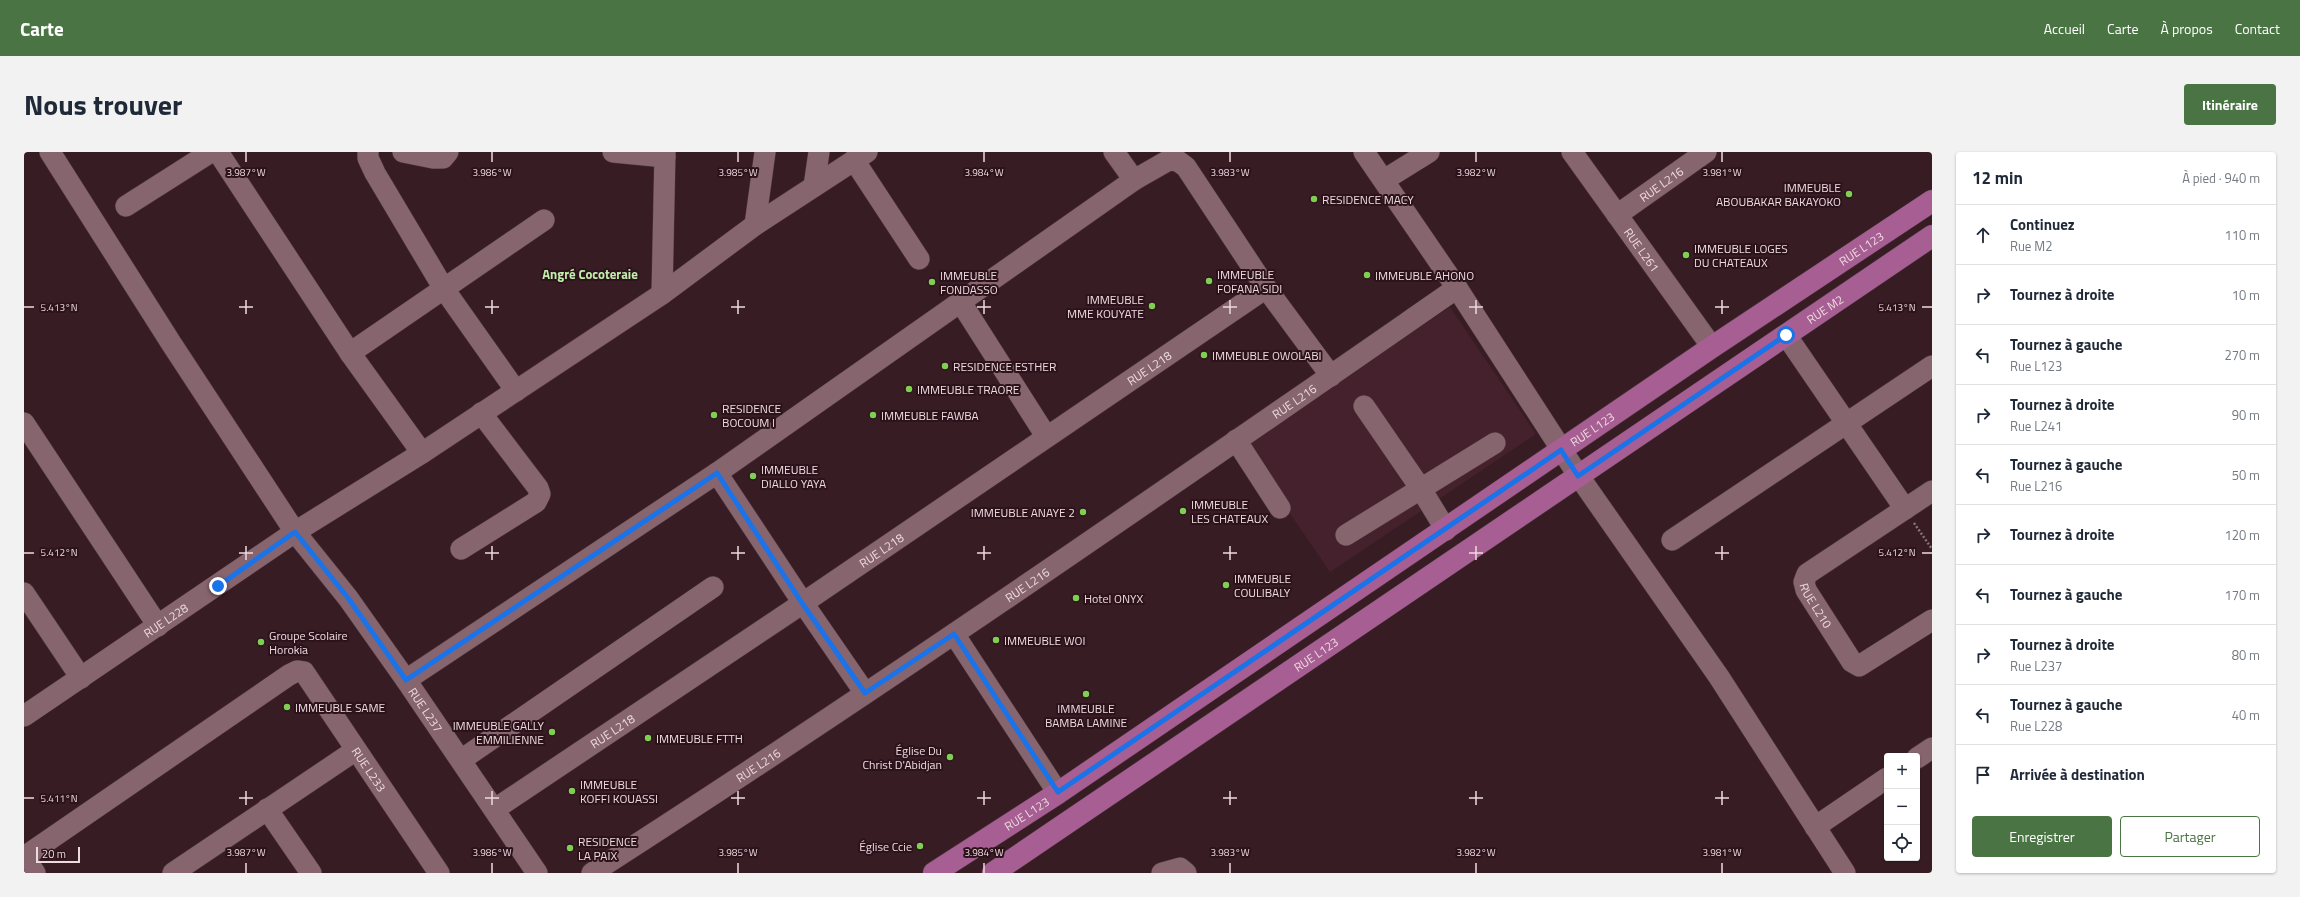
<!DOCTYPE html>
<html lang="fr">
<meta charset="utf-8">
<style>
:root{--surface:#fff;--page:#f2f2f3;--text:#1f2937;--muted:#747a83;--line:#e0e1e3;--accent:#4a7443}
body{margin:0;font-family:"Titillium Web",sans-serif;background:var(--page);color:var(--text)}
.controls{position:absolute;right:12px;bottom:12px;display:grid;overflow:hidden;border-radius:4px;box-shadow:0 1px 3px #0004}
.controls button{width:36px;height:36px;display:grid;place-items:center;padding:0;border:0;border-bottom:1px solid var(--line);background:var(--surface);color:var(--text);font:20px sans-serif}
.scale{position:absolute;left:12px;bottom:10px;width:44px;box-sizing:border-box;padding-left:4px;border:2px solid #eddadf;border-top:0;font-size:11px;line-height:14px;white-space:nowrap;color:#eddadf;-webkit-text-stroke:3px #2c121b;paint-order:stroke}
.stop{position:absolute;width:12px;height:12px;margin:-9px;border:3px solid #1a73e8;border-radius:50%;background:#fff}
.stop.end{background:#1a73e8;border-color:#fff;box-shadow:0 1px 4px #0008}
.list{margin:0;padding:0;list-style:none}
h2{display:flex;justify-content:space-between;align-items:center;height:52px;margin:0;padding:0 16px;font-size:17px}
h2 small{font-size:13px;font-weight:400;color:var(--muted)}
.list li{display:grid;grid-template-columns:26px 1fr auto;gap:12px;align-items:center;box-sizing:border-box;height:60px;padding:0 16px;border-top:1px solid var(--line)}
.list b{display:block;font-size:15px;white-space:nowrap}
.list p{margin:0;font-size:13px;white-space:nowrap;color:var(--muted)}
.list em{font-size:13px;font-style:normal;color:var(--muted)}
.actions{display:flex;gap:8px;padding:12px 16px}
.actions a{flex:1;padding:9px 0;border:1px solid var(--accent);border-radius:4px;text-align:center;font-size:14px;color:var(--accent)}
.actions .main{background:var(--accent);color:#fff}
.icon{flex:none;width:22px;height:22px;fill:none;stroke:currentColor;stroke-width:2;stroke-linecap:round;stroke-linejoin:round}
.map{position:relative;flex:none;width:1908px;height:721px;overflow:hidden;border-radius:4px}
header{display:flex;align-items:center;gap:24px;box-sizing:border-box;height:56px;padding:0 20px;background:var(--accent);color:#fff}
header strong{font-size:19px}
nav{display:flex;gap:22px;margin-inline-start:auto;font-size:14px}
.intro{display:flex;align-items:center;justify-content:space-between;box-sizing:border-box;height:96px;padding:0 24px}
h1{margin:0;font-size:28px}
.button{padding:10px 18px;border-radius:4px;background:var(--accent);color:#fff;font-size:14px;font-weight:700}
main{display:flex;gap:24px;padding:0 24px}
aside{flex:1;background:var(--surface);border-radius:4px;box-shadow:0 1px 3px #0004}
.map>svg:first-child{display:block}
.built{fill:#44212c}
.lines{fill:none;stroke-linecap:round;stroke-linejoin:round}
.minor-casing{stroke:#4f383f;stroke-width:22}
.major-casing{stroke:#4f383f;stroke-width:23}
.path{stroke:#8a7379;stroke-width:2.5;stroke-dasharray:2 2;stroke-linecap:butt}
.minor{stroke:#87656e;stroke-width:21}
.major{stroke:#a65e93;stroke-width:22}
.route{stroke:#1a73e8;stroke-width:5}
.ticks{fill:none;stroke:#eddadf;stroke-width:1.5}
.poi-dot{fill:#7fd052;stroke:#2c121b;stroke-width:1.5}
.labels{text-anchor:middle;dominant-baseline:central;stroke-width:4;stroke-linejoin:round;paint-order:stroke}
.street-label{font-size:12px;fill:#eddadf;stroke:#2c121b}
.poi-label{font-size:12px;fill:#eddadf;stroke:#2c121b;text-anchor:start}
.neighbourhood-label{font-size:13px;font-weight:bold;fill:#c0eeab;stroke:#2c121b}
.ticks-label{font-size:10px;text-anchor:middle;fill:#eddadf;stroke:#2c121b;stroke-width:4;stroke-linejoin:round;paint-order:stroke}
</style>
<header>
<strong>Carte</strong>
<nav><a>Accueil</a><a>Carte</a><a>À propos</a><a>Contact</a></nav>
</header>
<div class="intro"><h1>Nous trouver</h1><a class="button">Itinéraire</a></div>
<main>
<div class="map">
<svg width="1908" height="721" viewBox="0 0 1908 721">
<rect width="100%" height="100%" fill="#371c24"/>
<!-- built -->
<path class="built" d="M1426 155 1512 282 1306 420 1219 293Z"/>
<g class="lines">
<defs>
<g id="minor">
<path id="s1" d="M26 0 147 191 271 380 324 446 382 528 513 721"/>
<path d="M194 0 326 201 398 301"/>
<path d="M344 0V6L351 21 420 137 492 239"/>
<path d="M379 0 409 6H419L424 0"/>
<path d="M589 0 641 5"/>
<path d="M1090 0 1110 28"/>
<path d="M1340 0 1433 136 1554 323 1695 525 1821 721"/>
<path id="s2" d="M1548 0 1688 195"/>
<path d="M830 8 895 107"/>
<path d="M1360 28 1405 0"/>
<path d="M790 34 795 0"/>
<path d="M102 54 187 0"/>
<path id="s3" d="M1593 63 1682 0"/>
<path d="M731 73 741 0"/>
<path d="M638 142 641 0"/>
<path d="M936 149 1022 284"/>
<path d="M1762 183 1881 357"/>
<path d="M326 201 520 68"/>
<path d="M1340 254 1397 337 1422 378"/>
<path d="M0 271 134 474"/>
<path d="M1212 288 1256 356"/>
<path d="M693 321 779 451 841 541"/>
<path id="s4" d="M1908 339 1783 422 1780 430 1782 438 1828 510 1835 514 1908 468"/>
<path d="M1322 383 1471 291"/>
<path d="M1648 388 1908 214"/>
<path d="M437 397 512 350 516 342 514 336 457 261"/>
<path d="M0 441 57 526"/>
<path d="M930 482 1034 641"/>
<path d="M382 528 693 321 1110 28 1145 8 1154 9 1162 15 1242 136 1307 224"/>
<path id="s5" d="M0 564 271 380 398 301 638 142 731 73 843 0"/>
<path d="M1893 606 1908 596"/>
<path d="M437 608 689 435"/>
<path d="M243 657 287 721"/>
<path id="s6" d="M471 657 779 451 1242 136"/>
<path d="M1791 675 1863 626"/>
<path id="s7" d="M11 721 0 705 265 523 273 519 280 520 415 721"/>
<path d="M149 721 332 598"/>
<path id="s8" d="M568 721C861 533 1147 334 1433 136"/>
<path d="M1138 721 1156 716 1162 721"/>
</g>
<g id="major">
<path id="s9" d="M910 721 1034 641 1688 195 1908 49"/>
<path id="s10" d="M969 721 1908 84"/>
</g>
</defs>
<!-- minor casing -->
<use href="#minor" class="minor-casing"/>
<!-- major casing -->
<use href="#major" class="major-casing"/>
<!-- path -->
<path class="path" d="M1890 371 1908 397"/>
<!-- minor -->
<use href="#minor" class="minor"/>
<!-- major -->
<use href="#major" class="major"/>
</g>
<g class="lines">
<!-- route -->
<path class="route" d="M194 434 271 380 324 446 382 528 693 321 778 451 841 541 930 482 1034 640 1537 298 1554 324 1762 183"/>
</g>
<!-- ticks -->
<path class="ticks" d="M222 0V10M468 0V10M714 0V10M960 0V10M1206 0V10M1452 0V10M1698 0V10M222 148V162M468 148V162M714 148V162M960 148V162M1206 148V162M1452 148V162M1698 148V162M0 155H10M215 155H229M461 155H475M707 155H721M953 155H967M1199 155H1213M1445 155H1459M1691 155H1705M1898 155H1908M222 394V408M468 394V408M714 394V408M960 394V408M1206 394V408M1452 394V408M1698 394V408M0 401H10M215 401H229M461 401H475M707 401H721M953 401H967M1199 401H1213M1445 401H1459M1691 401H1705M1898 401H1908M222 639V653M468 639V653M714 639V653M960 639V653M1206 639V653M1452 639V653M1698 639V653M0 646H10M215 646H229M461 646H475M707 646H721M953 646H967M1199 646H1213M1445 646H1459M1691 646H1705M222 711V721M468 711V721M714 711V721M960 711V721M1206 711V721M1452 711V721M1698 711V721"/>
<!-- markers -->
<g class="poi-dot">
<circle cx="1825" cy="42" r="4"/>
<circle cx="1290" cy="47" r="4"/>
<circle cx="1662" cy="103" r="4"/>
<circle cx="1343" cy="123" r="4"/>
<circle cx="1185" cy="129" r="4"/>
<circle cx="908" cy="130" r="4"/>
<circle cx="1128" cy="154" r="4"/>
<circle cx="1180" cy="203" r="4"/>
<circle cx="921" cy="214" r="4"/>
<circle cx="885" cy="237" r="4"/>
<circle cx="690" cy="263" r="4"/>
<circle cx="849" cy="263" r="4"/>
<circle cx="729" cy="324" r="4"/>
<circle cx="1159" cy="359" r="4"/>
<circle cx="1059" cy="360" r="4"/>
<circle cx="1202" cy="433" r="4"/>
<circle cx="1052" cy="446" r="4"/>
<circle cx="972" cy="488" r="4"/>
<circle cx="237" cy="490" r="4"/>
<circle cx="1062" cy="542" r="4"/>
<circle cx="263" cy="555" r="4"/>
<circle cx="528" cy="580" r="4"/>
<circle cx="624" cy="586" r="4"/>
<circle cx="926" cy="605" r="4"/>
<circle cx="548" cy="639" r="4"/>
<circle cx="896" cy="694" r="4"/>
<circle cx="546" cy="696" r="4"/>
</g>
<g class="labels">
<!-- street labels -->
<g class="street-label">
<text stroke="none"><textPath href="#s3" startOffset="54">RUE L216</textPath></text>
<text stroke="none"><textPath href="#s9" startOffset="1118">RUE L123</textPath></text>
<text stroke="none"><textPath href="#s2" startOffset="120">RUE L261</textPath></text>
<text stroke="none"><textPath href="#s10" startOffset="1005">RUE M2</textPath></text>
<text stroke="none"><textPath href="#s6" startOffset="789">RUE L218</textPath></text>
<text stroke="none"><textPath href="#s8" startOffset="846">RUE L216</textPath></text>
<text stroke="none"><textPath href="#s9" startOffset="794">RUE L123</textPath></text>
<text stroke="none"><textPath href="#s6" startOffset="465">RUE L218</textPath></text>
<text stroke="none"><textPath href="#s8" startOffset="522">RUE L216</textPath></text>
<text stroke="none"><textPath href="#s4" startOffset="185">RUE L210</textPath></text>
<text stroke="none"><textPath href="#s5" startOffset="171">RUE L228</textPath></text>
<text stroke="none"><textPath href="#s10" startOffset="390">RUE L123</textPath></text>
<text stroke="none"><textPath href="#s1" startOffset="673">RUE L237</textPath></text>
<text stroke="none"><textPath href="#s6" startOffset="141">RUE L218</textPath></text>
<text stroke="none"><textPath href="#s8" startOffset="198">RUE L216</textPath></text>
<text stroke="none"><textPath href="#s7" startOffset="474">RUE L233</textPath></text>
<text stroke="none"><textPath href="#s9" startOffset="110">RUE L123</textPath></text>
</g>
<!-- poi labels -->
<g class="poi-label">
<text x="1817" y="35" text-anchor="end">IMMEUBLE<tspan x="1817" dy="14">ABOUBAKAR BAKAYOKO</tspan></text>
<text x="1298" y="47">RESIDENCE MACY</text>
<text x="1670" y="96">IMMEUBLE LOGES<tspan x="1670" dy="14">DU CHATEAUX</tspan></text>
<text x="1193" y="122">IMMEUBLE<tspan x="1193" dy="14">FOFANA SIDI</tspan></text>
<text x="916" y="123">IMMEUBLE<tspan x="916" dy="14">FONDASSO</tspan></text>
<text x="1351" y="123">IMMEUBLE AHONO</text>
<text x="1120" y="147" text-anchor="end">IMMEUBLE<tspan x="1120" dy="14">MME KOUYATE</tspan></text>
<text x="1188" y="203">IMMEUBLE OWOLABI</text>
<text x="929" y="214">RESIDENCE ESTHER</text>
<text x="893" y="237">IMMEUBLE TRAORE</text>
<text x="698" y="256">RESIDENCE<tspan x="698" dy="14">BOCOUM I</tspan></text>
<text x="857" y="263">IMMEUBLE FAWBA</text>
<text x="737" y="317">IMMEUBLE<tspan x="737" dy="14">DIALLO YAYA</tspan></text>
<text x="1167" y="352">IMMEUBLE<tspan x="1167" dy="14">LES CHATEAUX</tspan></text>
<text x="1051" y="360" text-anchor="end">IMMEUBLE ANAYE 2</text>
<text x="1210" y="426">IMMEUBLE<tspan x="1210" dy="14">COULIBALY</tspan></text>
<text x="1060" y="446">Hotel ONYX</text>
<text x="245" y="483">Groupe Scolaire<tspan x="245" dy="14">Horokia</tspan></text>
<text x="980" y="488">IMMEUBLE WOI</text>
<text x="271" y="555">IMMEUBLE SAME</text>
<text x="1062" y="556" text-anchor="middle">IMMEUBLE<tspan x="1062" dy="14">BAMBA LAMINE</tspan></text>
<text x="520" y="573" text-anchor="end">IMMEUBLE GALLY<tspan x="520" dy="14">EMMILIENNE</tspan></text>
<text x="632" y="586">IMMEUBLE FTTH</text>
<text x="918" y="598" text-anchor="end">Église Du<tspan x="918" dy="14">Christ D'Abidjan</tspan></text>
<text x="556" y="632">IMMEUBLE<tspan x="556" dy="14">KOFFI KOUASSI</tspan></text>
<text x="554" y="689">RESIDENCE<tspan x="554" dy="14">LA PAIX</tspan></text>
<text x="888" y="694" text-anchor="end">Église Ccie</text>
</g>
<!-- neighbourhood labels -->
<g class="neighbourhood-label">
<text x="566" y="122">Angré Cocoteraie</text>
</g>
</g>
<g class="ticks-label">
<text x="222" y="24">3.987°W</text>
<text x="468" y="24">3.986°W</text>
<text x="714" y="24">3.985°W</text>
<text x="960" y="24">3.984°W</text>
<text x="1206" y="24">3.983°W</text>
<text x="1452" y="24">3.982°W</text>
<text x="1698" y="24">3.981°W</text>
<text x="35" y="159">5.413°N</text>
<text x="1873" y="159">5.413°N</text>
<text x="35" y="404">5.412°N</text>
<text x="1873" y="404">5.412°N</text>
<text x="35" y="650">5.411°N</text>
<text x="222" y="704">3.987°W</text>
<text x="468" y="704">3.986°W</text>
<text x="714" y="704">3.985°W</text>
<text x="960" y="704">3.984°W</text>
<text x="1206" y="704">3.983°W</text>
<text x="1452" y="704">3.982°W</text>
<text x="1698" y="704">3.981°W</text>
</g>
</svg>
<div class="controls">
<button>+</button>
<button>−</button>
<button><svg class="icon" aria-label="locate" viewBox="0 0 24 24"><circle cx="12" cy="12" r="6"/><path d="M12 2v4M12 18v4M2 12h4M18 12h4"/></svg></button>
</div>
<div class="scale">20 m</div>
<div class="stop" style="left:1762px;top:183px"></div>
<div class="stop end" style="left:194px;top:434px"></div>
</div>
<aside>
<h2>12 min<small>À pied · 940 m</small></h2>
<ul class="list">
<li><svg class="icon" aria-label="ahead" viewBox="0 0 24 24"><path d="M12 20V5M6 11l6-6 6 6"/></svg><div><b>Continuez</b><p>Rue M2</p></div><em>110 m</em></li>
<li><svg class="icon" aria-label="right" viewBox="0 0 24 24"><path d="M7 20v-9h11M14 6l5 5-5 5"/></svg><div><b>Tournez à droite</b></div><em>10 m</em></li>
<li><svg class="icon" aria-label="left" viewBox="0 0 24 24"><path d="M17 20v-9H6M10 6l-5 5 5 5"/></svg><div><b>Tournez à gauche</b><p>Rue L123</p></div><em>270 m</em></li>
<li><svg class="icon" aria-label="right" viewBox="0 0 24 24"><path d="M7 20v-9h11M14 6l5 5-5 5"/></svg><div><b>Tournez à droite</b><p>Rue L241</p></div><em>90 m</em></li>
<li><svg class="icon" aria-label="left" viewBox="0 0 24 24"><path d="M17 20v-9H6M10 6l-5 5 5 5"/></svg><div><b>Tournez à gauche</b><p>Rue L216</p></div><em>50 m</em></li>
<li><svg class="icon" aria-label="right" viewBox="0 0 24 24"><path d="M7 20v-9h11M14 6l5 5-5 5"/></svg><div><b>Tournez à droite</b></div><em>120 m</em></li>
<li><svg class="icon" aria-label="left" viewBox="0 0 24 24"><path d="M17 20v-9H6M10 6l-5 5 5 5"/></svg><div><b>Tournez à gauche</b></div><em>170 m</em></li>
<li><svg class="icon" aria-label="right" viewBox="0 0 24 24"><path d="M7 20v-9h11M14 6l5 5-5 5"/></svg><div><b>Tournez à droite</b><p>Rue L237</p></div><em>80 m</em></li>
<li><svg class="icon" aria-label="left" viewBox="0 0 24 24"><path d="M17 20v-9H6M10 6l-5 5 5 5"/></svg><div><b>Tournez à gauche</b><p>Rue L228</p></div><em>40 m</em></li>
<li><svg class="icon" aria-label="arrive" viewBox="0 0 24 24"><path d="M6 21V4h12l-3 4 3 4H6"/></svg><div><b>Arrivée à destination</b></div></li>
</ul>
<div class="actions"><a class="main">Enregistrer</a><a>Partager</a></div>
</aside>
</main>
